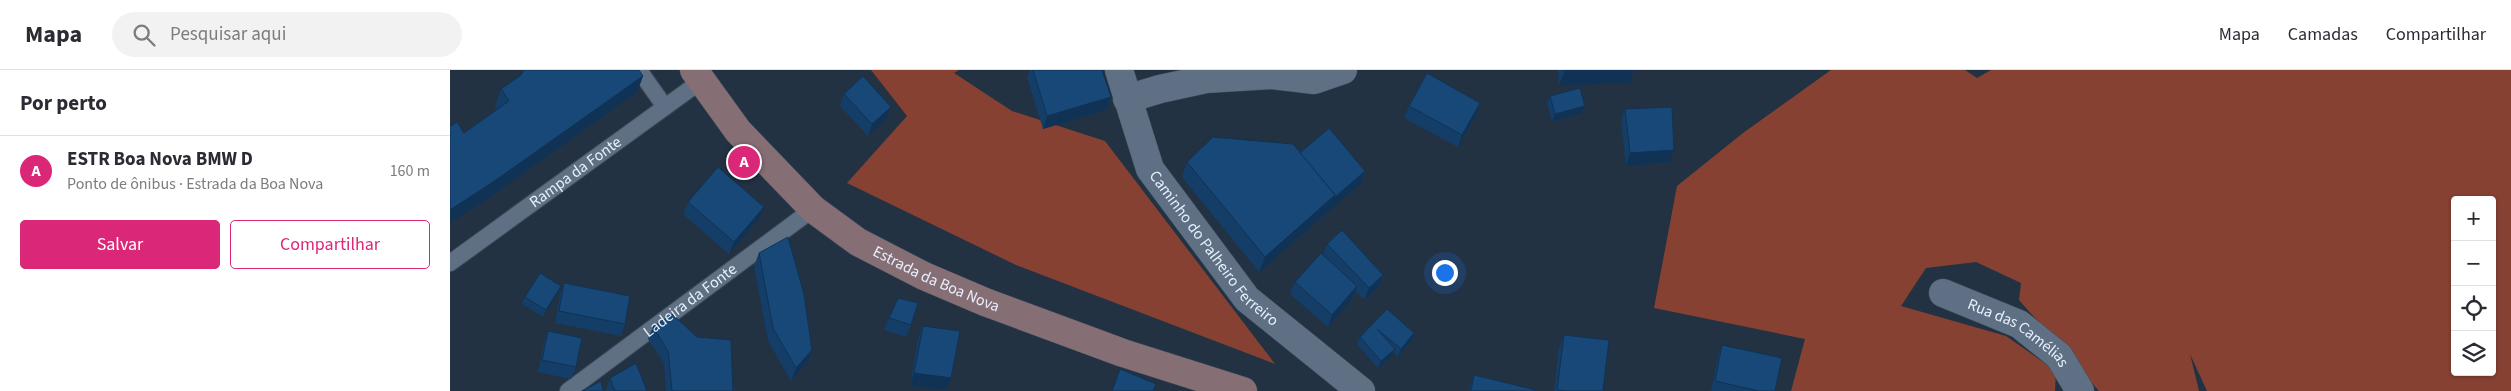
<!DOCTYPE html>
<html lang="pt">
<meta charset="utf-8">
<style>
:root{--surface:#fff;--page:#f2f2f3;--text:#2b2b33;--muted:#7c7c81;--line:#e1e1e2;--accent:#db2777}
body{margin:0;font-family:"Source Sans 3",sans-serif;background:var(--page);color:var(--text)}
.controls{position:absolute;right:15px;bottom:15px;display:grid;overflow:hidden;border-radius:5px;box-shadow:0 1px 4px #0004}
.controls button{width:45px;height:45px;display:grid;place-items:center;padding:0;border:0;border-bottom:1px solid var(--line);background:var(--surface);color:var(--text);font:25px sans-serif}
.you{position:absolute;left:994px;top:202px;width:18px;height:18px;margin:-12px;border:4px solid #fff;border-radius:50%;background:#1a73e8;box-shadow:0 0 0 8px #1a73e833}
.badge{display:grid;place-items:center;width:32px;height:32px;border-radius:50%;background:var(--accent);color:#fff;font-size:16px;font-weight:700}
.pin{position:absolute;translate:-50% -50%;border:2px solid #fff;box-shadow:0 1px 5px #0006}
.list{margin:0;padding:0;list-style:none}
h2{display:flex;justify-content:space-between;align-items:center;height:65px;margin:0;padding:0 20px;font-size:21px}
h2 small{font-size:16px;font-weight:400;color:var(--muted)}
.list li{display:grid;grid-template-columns:32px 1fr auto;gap:15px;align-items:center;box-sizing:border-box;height:70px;padding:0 20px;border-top:1px solid var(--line)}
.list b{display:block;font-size:19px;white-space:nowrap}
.list p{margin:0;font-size:16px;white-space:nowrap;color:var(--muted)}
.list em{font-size:16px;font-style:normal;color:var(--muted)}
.actions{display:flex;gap:10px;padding:15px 20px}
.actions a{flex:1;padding:11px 0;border:1px solid var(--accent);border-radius:5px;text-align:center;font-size:18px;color:var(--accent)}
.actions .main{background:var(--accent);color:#fff}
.icon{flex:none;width:28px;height:28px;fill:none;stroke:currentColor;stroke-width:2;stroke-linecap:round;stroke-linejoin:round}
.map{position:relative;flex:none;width:2061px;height:321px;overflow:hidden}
header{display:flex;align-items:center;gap:30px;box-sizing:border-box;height:70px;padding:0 25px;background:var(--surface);border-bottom:1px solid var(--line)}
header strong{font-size:24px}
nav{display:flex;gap:28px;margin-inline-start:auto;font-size:18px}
.search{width:350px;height:45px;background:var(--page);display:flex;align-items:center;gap:12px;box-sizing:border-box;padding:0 18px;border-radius:28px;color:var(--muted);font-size:19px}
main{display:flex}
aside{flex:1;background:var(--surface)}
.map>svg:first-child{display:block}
.green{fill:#864133;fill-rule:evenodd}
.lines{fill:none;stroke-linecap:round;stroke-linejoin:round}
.service-casing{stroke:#3f4d5b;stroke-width:18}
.minor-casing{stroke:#3f4d5b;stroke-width:29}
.secondary-casing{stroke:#3f4d5b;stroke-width:29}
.service{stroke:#5f7084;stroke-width:16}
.minor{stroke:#5f7084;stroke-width:28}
.secondary{stroke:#866e75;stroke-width:28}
.wall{fill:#143e67}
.shaded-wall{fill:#103254}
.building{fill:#174878;stroke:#103254}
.labels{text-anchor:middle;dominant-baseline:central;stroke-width:4;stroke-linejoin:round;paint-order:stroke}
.street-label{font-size:16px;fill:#e5effb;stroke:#233243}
</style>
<header>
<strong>Mapa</strong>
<div class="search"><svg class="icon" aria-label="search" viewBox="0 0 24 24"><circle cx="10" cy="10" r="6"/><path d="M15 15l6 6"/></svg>Pesquisar aqui</div>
<nav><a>Mapa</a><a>Camadas</a><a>Compartilhar</a></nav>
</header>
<main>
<aside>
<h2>Por perto<small></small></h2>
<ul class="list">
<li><span class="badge">A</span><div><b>ESTR Boa Nova BMW D</b><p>Ponto de ônibus · Estrada da Boa Nova</p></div><em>160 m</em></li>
</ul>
<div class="actions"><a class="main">Salvar</a><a>Compartilhar</a></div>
</aside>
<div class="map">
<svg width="2061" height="321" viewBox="0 0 2061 321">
<rect width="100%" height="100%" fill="#233243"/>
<!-- green -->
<g class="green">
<path d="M421 0H509L504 3 562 41 655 71 825 294 566 195 397 113 457 46Z"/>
<path d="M1381 0H1515L1527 8 1541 0H2061V321H1757L1740 284 1749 321H1649L1569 230 1571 213 1526 192 1476 198 1451 236 1556 266 1606 301 1605 321H1341L1355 269 1204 238 1227 116 1293 63ZM2005 130H2042V302H2005Z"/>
</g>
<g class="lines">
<defs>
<g id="service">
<path d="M189 0 215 37"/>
<path id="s1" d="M0 193 251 11"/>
<path id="s2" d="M118 321 363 139"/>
</g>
<g id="minor">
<path id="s3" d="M669 0 700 99 797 229 911 321"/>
<path d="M677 29 710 19 756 9 822 5 864 10 893 0"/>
<path id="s4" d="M1493 223 1569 254 1609 286 1630 321"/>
</g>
<g id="secondary">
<path id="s5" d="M244 0 288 61 363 139 408 172 474 206 535 232 673 283 793 321"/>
</g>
</defs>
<!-- service casing -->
<use href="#service" class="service-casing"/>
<!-- minor casing -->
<use href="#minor" class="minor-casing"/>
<!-- secondary casing -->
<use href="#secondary" class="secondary-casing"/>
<!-- service -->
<use href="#service" class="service"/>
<!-- minor -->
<use href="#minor" class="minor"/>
<!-- secondary -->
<use href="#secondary" class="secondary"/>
</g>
<!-- wall -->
<g class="wall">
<path d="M580 0H652L661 27 656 40 593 59 577 7Z"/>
<path d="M1108 0H1184L1180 13 1109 15Z"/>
<path d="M193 6 187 22 40 127 0 153V54L1 56 14 63 47 39 45 36 51 19Z"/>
<path d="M394 24 436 49 418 66 390 36Z"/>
<path d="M1100 26 1135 36 1132 43 1102 51 1097 33Z"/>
<path d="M1030 33 1026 45 1008 77 954 48 959 36Z"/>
<path d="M1175 39 1219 92 1176 96 1171 51Z"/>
<path d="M850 83 915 101 911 114 880 140 809 202 732 107 737 92Z"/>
<path d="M238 132 309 149 279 184 233 144Z"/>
<path d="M877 174 933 205 929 217 914 230 906 221 903 228 878 257 840 224 845 212 873 185Z"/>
<path d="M309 183 362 280 358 292 341 311 318 271 304 196Z"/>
<path d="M114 213 175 254 171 266 105 253 110 225Z"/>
<path d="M111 216 108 223 93 247 72 234 75 227Z"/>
<path d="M937 239 964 263 962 270 948 287 944 282 942 286 928 298 907 274 910 267Z"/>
<path d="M439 248 461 255 456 267 434 260Z"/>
<path d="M473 256 496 320 460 316 468 268Z"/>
<path d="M203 257 247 267 283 321H216L214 293 198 269Z"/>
<path d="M98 261 126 297 121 309 88 302 94 273Z"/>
<path d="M1114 265 1153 321H1104L1109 278Z"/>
<path d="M1272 275 1325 321H1261L1268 287Z"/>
<path d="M1024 305 1085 321H1019Z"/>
<path d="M160 308 197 321H156V320Z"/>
</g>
<!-- shaded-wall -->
<g class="shaded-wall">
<path d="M1115 0H1184L1180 13 1109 15Z"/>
<path d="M193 6 187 22 40 127 0 153V140Z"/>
<path d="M661 27 656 40 593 59 597 46Z"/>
<path d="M1030 33 1026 45 1008 77 1012 65Z"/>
<path d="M1135 36 1132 43 1102 51 1105 44Z"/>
<path d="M441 37 436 49 418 66 422 54Z"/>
<path d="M1224 80 1219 92 1176 96 1180 83Z"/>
<path d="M915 101 911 114 880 140 884 128Z"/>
<path d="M885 125 880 140 809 202 815 187Z"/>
<path d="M314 137 309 149 279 184 284 172Z"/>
<path d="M933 205 929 217 914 230 919 218Z"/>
<path d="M111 216 108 223 93 247 96 240Z"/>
<path d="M907 216 903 228 878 257 882 245Z"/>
<path d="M964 263 962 270 948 287 951 279Z"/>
<path d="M945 279 942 286 928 298 931 291Z"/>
<path d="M362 280 358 292 341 311 346 298Z"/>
<path d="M464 303 501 308 496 320 460 316Z"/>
</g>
<!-- building -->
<g class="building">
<path d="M74 0H189L193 6 46 110 0 140V54L1 56 7 52 14 63 59 31 51 19 71 5Z"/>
<path d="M583 0H652L661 27 597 46Z"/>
<path d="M977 3 1030 33 1012 65 959 36Z"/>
<path d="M413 6 441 37 422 54 394 24Z"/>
<path d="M1130 18 1135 36 1105 44 1100 26Z"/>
<path d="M1222 37 1224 80 1180 83 1175 39Z"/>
<path d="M879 58 915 101 884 128 885 125 850 83Z"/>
<path d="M763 67 843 74 885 125 815 187 737 92Z"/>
<path d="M268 97 314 137 284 172 238 132Z"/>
<path d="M892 160 933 205 919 218 877 174Z"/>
<path d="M338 167 354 224 362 280 346 298 323 258 309 183Z"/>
<path d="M871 183 907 216 882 245 845 212Z"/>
<path d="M90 203 111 216 96 240 75 227Z"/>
<path d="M114 213 180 226 175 254 109 241Z"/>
<path d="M448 228 468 233 461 255 439 248Z"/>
<path d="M937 239 964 263 951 279 927 259 945 279 931 291 910 267Z"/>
<path d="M222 244 247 267 281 270 283 321H222L218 281 203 257Z"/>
<path d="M473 256 510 261 501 308 464 303Z"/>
<path d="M98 261 132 268 126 297 92 290Z"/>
<path d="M1114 265 1159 270 1153 321H1118L1107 320Z"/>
<path d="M1272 275 1332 288 1325 321H1309L1265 311Z"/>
<path d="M186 293 197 321H165L160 308Z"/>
<path d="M670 299 706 314 703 321H662Z"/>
<path d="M1024 305 1086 320 1085 321H1021Z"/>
<path d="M151 311 153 321H132Z"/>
</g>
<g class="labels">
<!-- street labels -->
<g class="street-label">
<text stroke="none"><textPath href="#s1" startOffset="155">Rampa da Fonte</textPath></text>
<text stroke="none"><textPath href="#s3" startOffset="206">Caminho do Palheiro Ferreiro</textPath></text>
<text stroke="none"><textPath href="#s5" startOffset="326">Estrada da Boa Nova</textPath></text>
<text stroke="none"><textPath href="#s2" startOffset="152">Ladeira da Fonte</textPath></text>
<text stroke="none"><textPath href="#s4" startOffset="86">Rua das Camélias</textPath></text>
</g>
</g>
</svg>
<div class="controls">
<button>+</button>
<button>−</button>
<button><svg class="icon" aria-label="locate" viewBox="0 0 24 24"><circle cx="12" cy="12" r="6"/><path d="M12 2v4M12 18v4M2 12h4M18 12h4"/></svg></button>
<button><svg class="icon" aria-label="layers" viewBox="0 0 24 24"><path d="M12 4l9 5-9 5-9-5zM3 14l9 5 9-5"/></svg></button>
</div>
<div class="you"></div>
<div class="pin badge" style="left:294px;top:92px">A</div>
</div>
</main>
